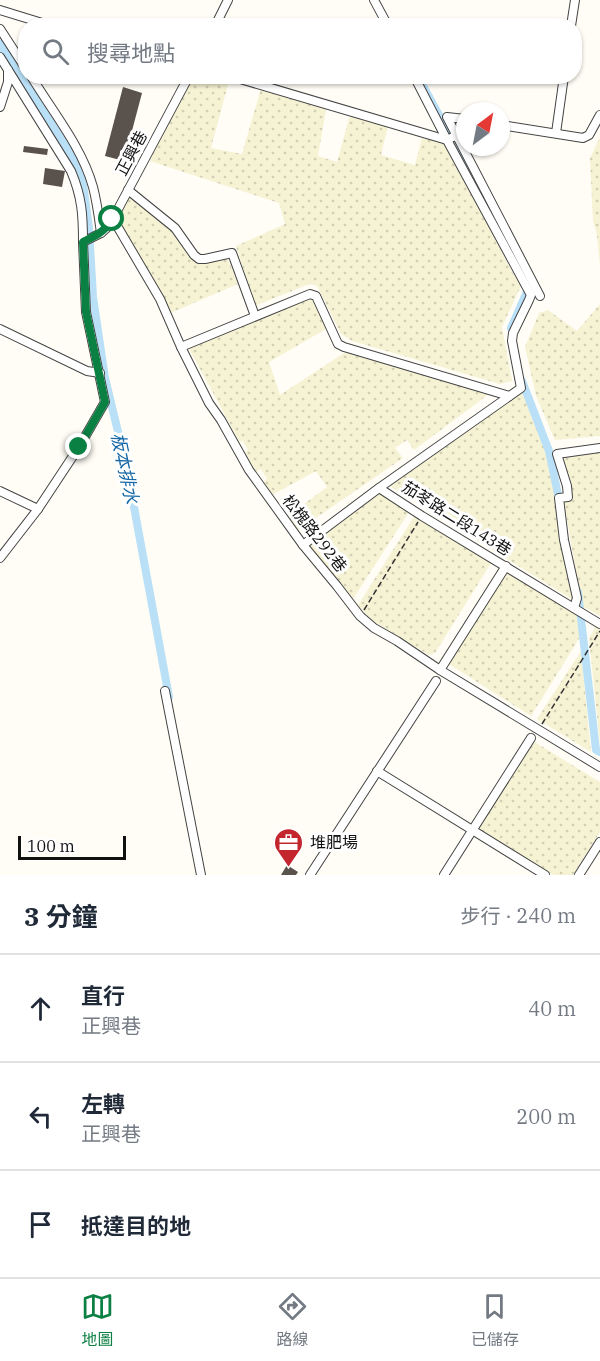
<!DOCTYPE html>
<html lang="zh-TW">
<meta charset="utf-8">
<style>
:root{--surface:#fff;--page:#f6f6f7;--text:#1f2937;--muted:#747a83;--line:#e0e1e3;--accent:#0b8043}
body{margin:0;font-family:"IBM Plex Serif","Noto Sans TC",serif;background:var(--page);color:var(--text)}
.compass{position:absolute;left:456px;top:102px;width:54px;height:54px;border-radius:50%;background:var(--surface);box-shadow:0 2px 4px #0004;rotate:32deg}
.scale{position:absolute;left:18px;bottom:15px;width:108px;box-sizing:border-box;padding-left:6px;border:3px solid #111;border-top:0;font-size:16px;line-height:21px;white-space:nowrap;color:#111;-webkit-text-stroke:4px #fff;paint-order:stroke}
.stop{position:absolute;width:18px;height:18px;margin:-14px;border:4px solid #0b8043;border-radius:50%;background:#fff}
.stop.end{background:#0b8043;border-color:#fff;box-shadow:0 2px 6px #0008}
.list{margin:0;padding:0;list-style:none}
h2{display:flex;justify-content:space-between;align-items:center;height:78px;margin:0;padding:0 24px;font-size:26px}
h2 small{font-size:20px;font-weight:400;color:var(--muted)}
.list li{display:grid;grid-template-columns:39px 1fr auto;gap:18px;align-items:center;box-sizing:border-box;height:108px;padding:0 24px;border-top:2px solid var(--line)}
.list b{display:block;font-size:22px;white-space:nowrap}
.list p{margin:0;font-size:20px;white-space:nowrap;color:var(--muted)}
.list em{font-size:20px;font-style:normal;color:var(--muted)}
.icon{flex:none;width:33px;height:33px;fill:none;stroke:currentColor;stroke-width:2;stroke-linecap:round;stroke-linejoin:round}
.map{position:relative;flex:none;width:600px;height:875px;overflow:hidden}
.search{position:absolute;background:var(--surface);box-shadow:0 2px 4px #0004;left:18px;right:18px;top:18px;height:66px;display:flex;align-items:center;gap:15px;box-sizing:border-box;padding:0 21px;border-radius:24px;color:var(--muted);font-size:22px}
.sheet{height:402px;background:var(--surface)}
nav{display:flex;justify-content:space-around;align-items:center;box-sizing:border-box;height:84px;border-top:2px solid var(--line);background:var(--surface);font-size:16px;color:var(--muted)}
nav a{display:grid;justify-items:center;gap:3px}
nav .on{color:var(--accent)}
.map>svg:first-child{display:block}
.farmland{fill:url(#farmland-dots)}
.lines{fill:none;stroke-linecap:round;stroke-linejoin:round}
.canal{stroke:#b9e0f7;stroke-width:8}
.building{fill:#5a524d}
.minor-casing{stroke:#444;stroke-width:10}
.path{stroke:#333;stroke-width:1.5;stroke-dasharray:6 3;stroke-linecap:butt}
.minor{stroke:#fff;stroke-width:8}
.route{stroke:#0b8043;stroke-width:8}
.labels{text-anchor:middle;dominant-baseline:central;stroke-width:6;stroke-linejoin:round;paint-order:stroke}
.street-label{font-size:16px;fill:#111;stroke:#fff}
.poi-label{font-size:16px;fill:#111;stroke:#fff;text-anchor:start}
.water-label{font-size:18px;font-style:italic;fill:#1768a6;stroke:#fff}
</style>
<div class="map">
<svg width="600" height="875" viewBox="0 0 600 875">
<defs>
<pattern id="farmland-dots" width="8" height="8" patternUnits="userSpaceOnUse" patternTransform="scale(1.5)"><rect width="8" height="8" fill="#f6f3d4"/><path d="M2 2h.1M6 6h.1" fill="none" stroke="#d2cfb5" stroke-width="1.8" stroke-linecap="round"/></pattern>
</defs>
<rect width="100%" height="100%" fill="#fffdf5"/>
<!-- farmland -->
<g class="farmland">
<path d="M188 77H230L211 148 242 154 262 85 327 104 318 156 337 162 351 111 389 122 381 155 415 165 423 133 443 139 512 272 521 286 502 327 512 381 500 384 352 341 341 334 317 286 309 284 255 306 236 246 285 224 279 203 150 161Z"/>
<path d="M600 137V267L597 235 593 221 590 158Z"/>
<path d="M130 192 172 227 196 262 227 257 238 284 168 314 116 215Z"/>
<path d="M312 295 326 329 269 362 280 395 350 349 493 391 414 450 407 440 395 448 403 458 297 531 288 516 327 487 316 471 272 495 263 482 267 479 261 469 256 472 245 452 248 450 243 441H239L186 343Z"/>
<path d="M600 304V436L555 440 536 396 525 347 539 313 548 310 577 331Z"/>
<path d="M519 385 552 453 558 484 556 499 575 593 573 600 385 483Z"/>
<path d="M600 446V616L582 606 563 496H572L561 451Z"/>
<path d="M375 488 411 509 353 599 304 540Z"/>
<path d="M417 512 493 560 435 653 429 655 370 619 358 605Z"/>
<path d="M502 563 577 612 580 637 531 716 441 659Z"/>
<path d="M597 624 600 626V744L589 638Z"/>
<path d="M581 651 591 752 537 719Z"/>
<path d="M533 741 600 782V832L573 875H553L479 829Z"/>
</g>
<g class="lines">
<!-- canal -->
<g class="canal">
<path d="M0 44 72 156 83 184 89 228 93 297 105 378 127 469 169 697"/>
<path d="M423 86 478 186"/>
<path d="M500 228 514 255"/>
<path d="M511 328 529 287"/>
<path d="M522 381 549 451 560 504"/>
<path d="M578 592 596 750 600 752"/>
</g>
</g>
<!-- building -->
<g class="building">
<path d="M123 87 142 93 124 161 105 156Z"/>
<path d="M24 146 48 149 47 155 23 152Z"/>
<path d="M45 168 65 171 62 187 43 184Z"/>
<path d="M287 865 298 872 296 875H281Z"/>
</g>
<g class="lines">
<defs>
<g id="minor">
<path d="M374 0 388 26"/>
<path d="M0 10 52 26"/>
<path d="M215 26 228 0"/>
<path d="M571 26 575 0"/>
<path d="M0 29 26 69"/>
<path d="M0 57 71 171C82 197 83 215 83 242"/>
<path d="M31 76C52 111 82 147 93 187 97 202 99 218 101 233"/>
<path d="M230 76 447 140 457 135"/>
<path d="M0 107 8 82V70"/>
<path d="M465 119 447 117 540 296"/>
<path d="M501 125 583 138 589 135 600 115"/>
<path d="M556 133 564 76"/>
<path d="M128 190 175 228 194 255 199 259H205L232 253 255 316"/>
<path d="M113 219 160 299 181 347 209 403 221 420 249 470 303 545 337 586 360 616 374 628 397 641 440 670 600 767"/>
<path d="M0 329 87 371 100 373"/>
<path d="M181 347 310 294 316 296 338 344 344 347 509 396"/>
<path d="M379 488 521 388 512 341 513 333 529 300 531 295 447 140 414 76"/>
<path d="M0 491 38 509"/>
<path d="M303 545 379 488 422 516 600 624"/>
<path d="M0 558 38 509 79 447 105 402 86 312 83 242 101 233 109 226 189 76"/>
<path d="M574 608 577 598 564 540 559 498 568 497 567 486 557 454 600 448"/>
<path d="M440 670 506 566"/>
<path d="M165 691 201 875"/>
<path d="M377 771 545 875"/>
<path d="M310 875 436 681"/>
<path d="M444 875 531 738"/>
<path d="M579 875 600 842"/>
</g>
</defs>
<!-- minor casing -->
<use href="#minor" class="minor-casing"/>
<!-- path -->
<g class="path">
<path d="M364 610 418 522"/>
<path d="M542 724 600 631"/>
</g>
<!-- minor -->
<use href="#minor" class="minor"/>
</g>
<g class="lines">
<!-- route -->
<path class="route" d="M79 447 105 402 86 312 83 242C95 236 106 231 112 219"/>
</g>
<!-- icons -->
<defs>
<symbol id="office-pin" viewBox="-11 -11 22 30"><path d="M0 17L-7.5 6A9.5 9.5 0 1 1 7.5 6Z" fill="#c4262e" stroke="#fff"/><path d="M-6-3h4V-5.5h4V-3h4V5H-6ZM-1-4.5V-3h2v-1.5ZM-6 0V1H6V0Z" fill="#fff"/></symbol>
</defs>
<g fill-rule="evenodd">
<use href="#office-pin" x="272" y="826" width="33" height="45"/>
</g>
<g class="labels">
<!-- street labels -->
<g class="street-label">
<text transform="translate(131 153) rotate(-62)">正興巷</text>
<text transform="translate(457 518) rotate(32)">茄苳路二段143巷</text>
<text transform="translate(315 533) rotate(52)">松槐路292巷</text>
</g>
<!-- poi labels -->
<g class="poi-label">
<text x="310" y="842">堆肥場</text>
</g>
<!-- water labels -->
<g class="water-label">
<text transform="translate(125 468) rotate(78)">板本排水</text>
</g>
</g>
</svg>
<svg class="compass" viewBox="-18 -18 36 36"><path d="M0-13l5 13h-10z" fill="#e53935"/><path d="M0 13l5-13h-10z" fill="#747a83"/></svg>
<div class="scale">100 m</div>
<div class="stop" style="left:112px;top:219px"></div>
<div class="stop end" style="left:79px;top:447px"></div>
<div class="search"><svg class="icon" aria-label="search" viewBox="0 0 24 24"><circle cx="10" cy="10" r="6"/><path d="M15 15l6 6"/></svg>搜尋地點</div>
</div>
<section class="sheet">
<h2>3 分鐘<small>步行 · 240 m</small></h2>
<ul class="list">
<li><svg class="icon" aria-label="ahead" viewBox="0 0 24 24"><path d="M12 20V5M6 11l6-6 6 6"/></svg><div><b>直行</b><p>正興巷</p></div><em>40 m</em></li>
<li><svg class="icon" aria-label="left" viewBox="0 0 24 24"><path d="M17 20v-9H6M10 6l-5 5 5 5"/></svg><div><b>左轉</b><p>正興巷</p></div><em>200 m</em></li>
<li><svg class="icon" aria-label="arrive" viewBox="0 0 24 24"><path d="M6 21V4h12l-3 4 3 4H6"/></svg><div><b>抵達目的地</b></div></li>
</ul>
</section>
<nav>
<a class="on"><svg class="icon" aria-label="map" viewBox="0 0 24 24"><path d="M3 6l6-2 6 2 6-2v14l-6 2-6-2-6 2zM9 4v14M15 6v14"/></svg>地圖</a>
<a><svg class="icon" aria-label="directions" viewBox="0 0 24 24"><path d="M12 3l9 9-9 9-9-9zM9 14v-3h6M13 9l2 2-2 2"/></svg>路線</a>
<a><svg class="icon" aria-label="saved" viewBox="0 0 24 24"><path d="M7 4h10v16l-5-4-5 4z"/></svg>已儲存</a>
</nav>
